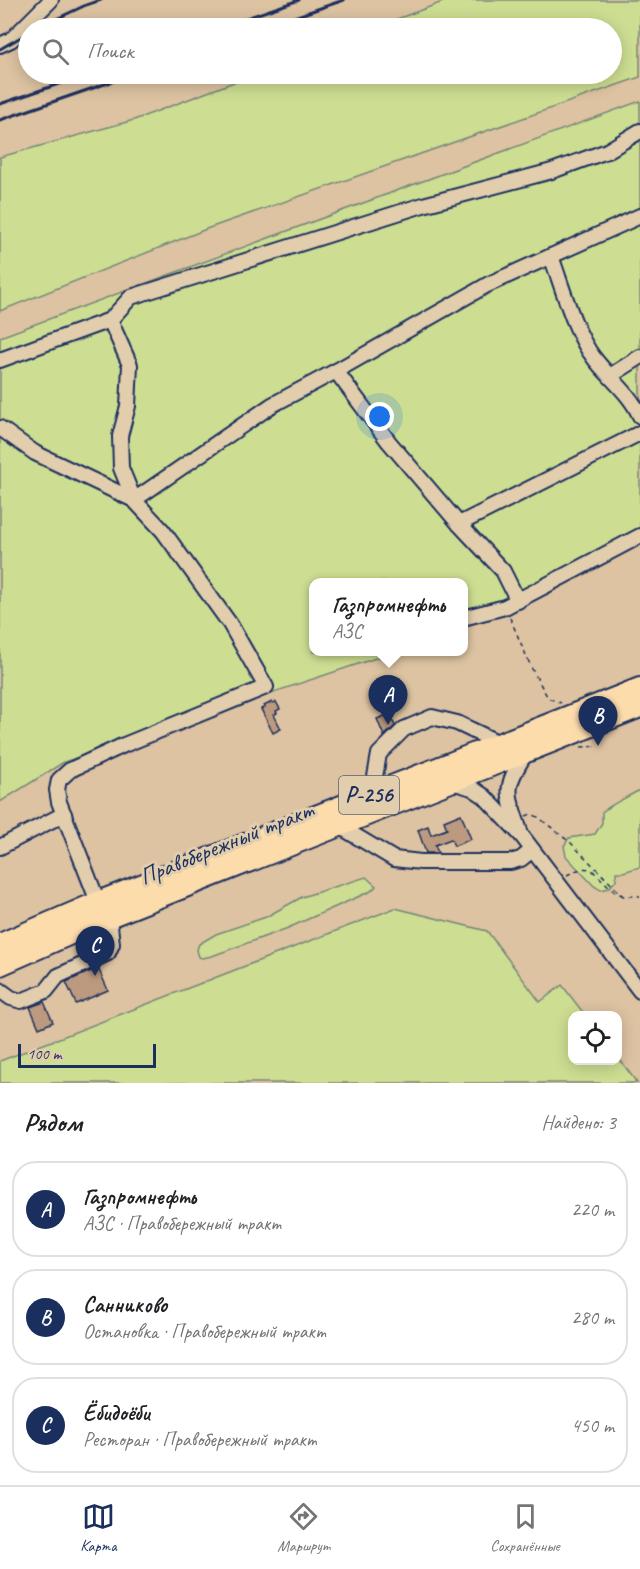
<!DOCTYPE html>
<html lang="ru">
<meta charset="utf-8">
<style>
:root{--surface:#fff;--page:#f2f2f2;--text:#202124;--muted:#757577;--line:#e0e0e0;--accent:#1b2f5e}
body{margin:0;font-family:Caveat,sans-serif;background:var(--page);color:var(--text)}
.controls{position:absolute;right:18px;bottom:18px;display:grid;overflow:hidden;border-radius:12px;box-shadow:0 3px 15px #0003}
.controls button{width:54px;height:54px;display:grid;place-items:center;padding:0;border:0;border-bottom:2px solid var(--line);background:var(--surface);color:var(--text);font:30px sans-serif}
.scale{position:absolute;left:18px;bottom:15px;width:138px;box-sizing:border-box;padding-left:6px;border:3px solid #1b2f5e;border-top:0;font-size:16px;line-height:21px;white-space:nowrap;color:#1b2f5e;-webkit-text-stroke:4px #e2cead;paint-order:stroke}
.you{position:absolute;left:380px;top:417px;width:21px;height:21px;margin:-15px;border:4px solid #fff;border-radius:50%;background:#1a73e8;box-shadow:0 0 0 9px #1a73e833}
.badge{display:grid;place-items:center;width:39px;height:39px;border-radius:50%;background:var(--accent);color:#fff;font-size:20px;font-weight:700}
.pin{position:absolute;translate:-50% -50px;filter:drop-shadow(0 2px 3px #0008)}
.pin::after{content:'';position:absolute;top:32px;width:21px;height:18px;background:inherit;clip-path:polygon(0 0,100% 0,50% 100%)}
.popup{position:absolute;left:309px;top:578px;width:159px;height:78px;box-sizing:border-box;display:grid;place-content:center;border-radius:12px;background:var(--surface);filter:drop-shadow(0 2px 4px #0005);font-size:20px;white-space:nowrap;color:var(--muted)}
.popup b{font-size:22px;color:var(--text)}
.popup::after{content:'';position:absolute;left:50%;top:100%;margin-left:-12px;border:12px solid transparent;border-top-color:var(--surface)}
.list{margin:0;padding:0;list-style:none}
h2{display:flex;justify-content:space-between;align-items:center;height:78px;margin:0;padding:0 24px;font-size:26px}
h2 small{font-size:20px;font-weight:400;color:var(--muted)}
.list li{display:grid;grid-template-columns:39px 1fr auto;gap:18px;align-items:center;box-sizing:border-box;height:96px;margin:0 12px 12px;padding:0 12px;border:2px solid var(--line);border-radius:24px}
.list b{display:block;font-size:22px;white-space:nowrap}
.list p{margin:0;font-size:20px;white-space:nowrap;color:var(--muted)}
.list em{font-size:20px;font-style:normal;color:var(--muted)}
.icon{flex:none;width:33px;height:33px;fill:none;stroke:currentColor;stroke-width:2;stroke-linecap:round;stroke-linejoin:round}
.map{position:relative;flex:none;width:640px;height:1083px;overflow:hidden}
.search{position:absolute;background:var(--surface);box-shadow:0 3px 15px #0003;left:18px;right:18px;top:18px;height:66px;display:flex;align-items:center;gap:15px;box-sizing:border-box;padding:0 21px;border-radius:33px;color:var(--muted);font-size:22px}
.sheet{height:402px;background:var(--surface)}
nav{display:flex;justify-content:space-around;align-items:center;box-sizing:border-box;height:84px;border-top:2px solid var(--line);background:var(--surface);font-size:16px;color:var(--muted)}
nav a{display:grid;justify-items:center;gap:3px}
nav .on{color:var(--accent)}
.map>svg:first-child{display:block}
.green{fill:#cdde92;stroke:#748678;stroke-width:1.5}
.building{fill:#bc9a7f;stroke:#1b2f5e;stroke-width:1.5}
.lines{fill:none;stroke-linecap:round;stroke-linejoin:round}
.minor-casing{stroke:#1b2f5e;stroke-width:18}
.highway-casing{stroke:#1b2f5e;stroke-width:24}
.path{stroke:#1b2f5e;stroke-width:1.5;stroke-dasharray:4.5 4.5;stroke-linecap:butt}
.minor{stroke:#e2cead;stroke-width:14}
.highway{stroke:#fddcac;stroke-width:20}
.rail{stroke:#1b2f5e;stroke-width:3}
.labels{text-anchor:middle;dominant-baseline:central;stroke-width:6;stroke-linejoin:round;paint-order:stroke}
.shield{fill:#e2cead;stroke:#575f76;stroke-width:1.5}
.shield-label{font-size:22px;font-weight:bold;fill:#1b2f5e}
.street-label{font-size:24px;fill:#1b2f5e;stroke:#e2cead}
</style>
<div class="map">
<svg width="640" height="1083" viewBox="0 0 640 1083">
<rect width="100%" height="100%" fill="#ddc3a1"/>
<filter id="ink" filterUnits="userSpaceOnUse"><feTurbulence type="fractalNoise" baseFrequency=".0167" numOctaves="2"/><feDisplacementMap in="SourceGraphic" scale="12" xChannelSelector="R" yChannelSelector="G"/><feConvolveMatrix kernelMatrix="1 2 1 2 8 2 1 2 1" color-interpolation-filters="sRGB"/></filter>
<g filter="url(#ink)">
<!-- green -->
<g class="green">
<path d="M448 0H640V77L209 228 0 311V157L134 120 255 74H612V28H373Z"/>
<path d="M640 101V542L527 604 463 627V582H313V652H394L64 762 0 802V337Z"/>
<path d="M638 791H640V867L623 872H616V880L609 888 601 890 594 886 566 856 564 846 569 838 595 834 602 823V812C613 803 626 798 638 791Z"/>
<path d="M366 877 376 886 371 891 288 928 212 956 202 958 199 957 197 950 199 944 216 934 266 917 302 897Z"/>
<path d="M395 908 487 931 540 1002 562 985 585 1015 572 1016V1060H618V1057L637 1083H0V1061Z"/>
</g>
<!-- building -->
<g class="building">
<path d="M272 702 273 703 276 702 280 709 276 711 277 713 274 715 281 729 273 733 261 709 265 707 264 706Z"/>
<path d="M390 714 395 726 384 736 377 719Z"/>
<path d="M461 814 471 839 454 846 451 839 435 845 438 853H426L418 830 428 826 431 835 447 829 444 821Z"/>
<path d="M98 968 108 990 76 1004 66 982Z"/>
<path d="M44 1002 53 1022 39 1028 30 1007Z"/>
</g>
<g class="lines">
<defs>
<g id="minor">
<path d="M0 45 11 40 51 0"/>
<path d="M640 131 607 151 552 171 423 205 131 297 110 320 130 365 128 406 120 436 121 468 134 500 272 405 336 371 487 285 640 216"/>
<path d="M551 256C562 286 575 334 594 358 609 378 630 393 640 416"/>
<path d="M0 360 110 320"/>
<path d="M336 371 389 442 459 524 503 571 518 601"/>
<path d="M610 376 640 357"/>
<path d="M0 428 35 453 134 500 163 531 230 624 266 687 124 745 70 770 59 780 57 790 59 802 98 902"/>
<path d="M459 524 640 433"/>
<path d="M463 618 505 607 640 536"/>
<path d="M452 782 472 788 484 796 522 836 640 991"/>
<path d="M372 794 379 754 404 729 432 717 457 723 499 743"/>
<path d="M339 826 394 859 421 862H510L521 859 532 850"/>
<path d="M520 831C507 792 503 788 526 753"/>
<path d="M0 847 64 814"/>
<path d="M0 990 11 998 21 1001 46 991 58 976 108 953 112 944 109 917"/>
</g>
<g id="highway">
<path d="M0 944 98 902 640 688"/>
<path d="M0 965 109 917 640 707"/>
</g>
</defs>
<!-- minor casing -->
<use href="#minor" class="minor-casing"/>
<!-- highway casing -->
<use href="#highway" class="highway-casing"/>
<!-- path -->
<g class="path">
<path d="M510 618 532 669 548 698 561 703"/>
<path d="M581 747 598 746"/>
<path d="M526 816 531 814 538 817 571 843 623 896H640"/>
<path d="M567 875C575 871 583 866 592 870L615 892 622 895"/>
</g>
<!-- minor -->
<use href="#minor" class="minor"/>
<!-- highway -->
<use href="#highway" class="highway"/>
<!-- rail -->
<g class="rail">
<path d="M37 28 86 5 101 0"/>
<path d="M217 28 299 0"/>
<path d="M262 28 344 0"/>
<path d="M0 49 28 33"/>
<path d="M0 104 88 74"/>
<path d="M0 120 134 74"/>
</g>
</g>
</g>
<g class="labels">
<!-- shield labels -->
<rect class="shield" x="339" y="776" width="60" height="38" rx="4.5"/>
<g class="shield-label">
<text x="369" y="795">Р-256</text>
</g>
<!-- street labels -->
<g class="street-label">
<text transform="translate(226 843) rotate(-22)">Правобережный тракт</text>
</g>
</g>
</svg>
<div class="controls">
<button><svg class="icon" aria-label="locate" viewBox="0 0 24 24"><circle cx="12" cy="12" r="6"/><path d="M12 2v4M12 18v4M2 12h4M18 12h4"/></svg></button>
</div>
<div class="scale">100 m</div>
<div class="you"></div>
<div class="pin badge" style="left:388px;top:725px">A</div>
<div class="popup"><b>Газпромнефть</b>АЗС</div>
<div class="pin badge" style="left:598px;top:746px">B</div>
<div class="pin badge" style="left:95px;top:976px">C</div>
<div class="search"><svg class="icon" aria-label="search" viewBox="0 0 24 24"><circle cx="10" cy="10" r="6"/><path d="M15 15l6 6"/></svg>Поиск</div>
</div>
<section class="sheet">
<h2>Рядом<small>Найдено: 3</small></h2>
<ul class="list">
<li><span class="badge">A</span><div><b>Газпромнефть</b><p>АЗС · Правобережный тракт</p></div><em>220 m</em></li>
<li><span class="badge">B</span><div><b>Санниково</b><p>Остановка · Правобережный тракт</p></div><em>280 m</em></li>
<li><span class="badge">C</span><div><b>Ёбидоёби</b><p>Ресторан · Правобережный тракт</p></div><em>450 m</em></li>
</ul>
</section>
<nav>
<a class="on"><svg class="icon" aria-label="map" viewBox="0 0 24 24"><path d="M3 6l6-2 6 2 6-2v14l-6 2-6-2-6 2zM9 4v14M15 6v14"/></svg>Карта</a>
<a><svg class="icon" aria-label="directions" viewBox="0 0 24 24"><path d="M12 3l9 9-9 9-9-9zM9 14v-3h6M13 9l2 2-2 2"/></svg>Маршрут</a>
<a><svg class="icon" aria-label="saved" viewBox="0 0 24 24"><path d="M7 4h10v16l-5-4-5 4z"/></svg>Сохранённые</a>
</nav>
